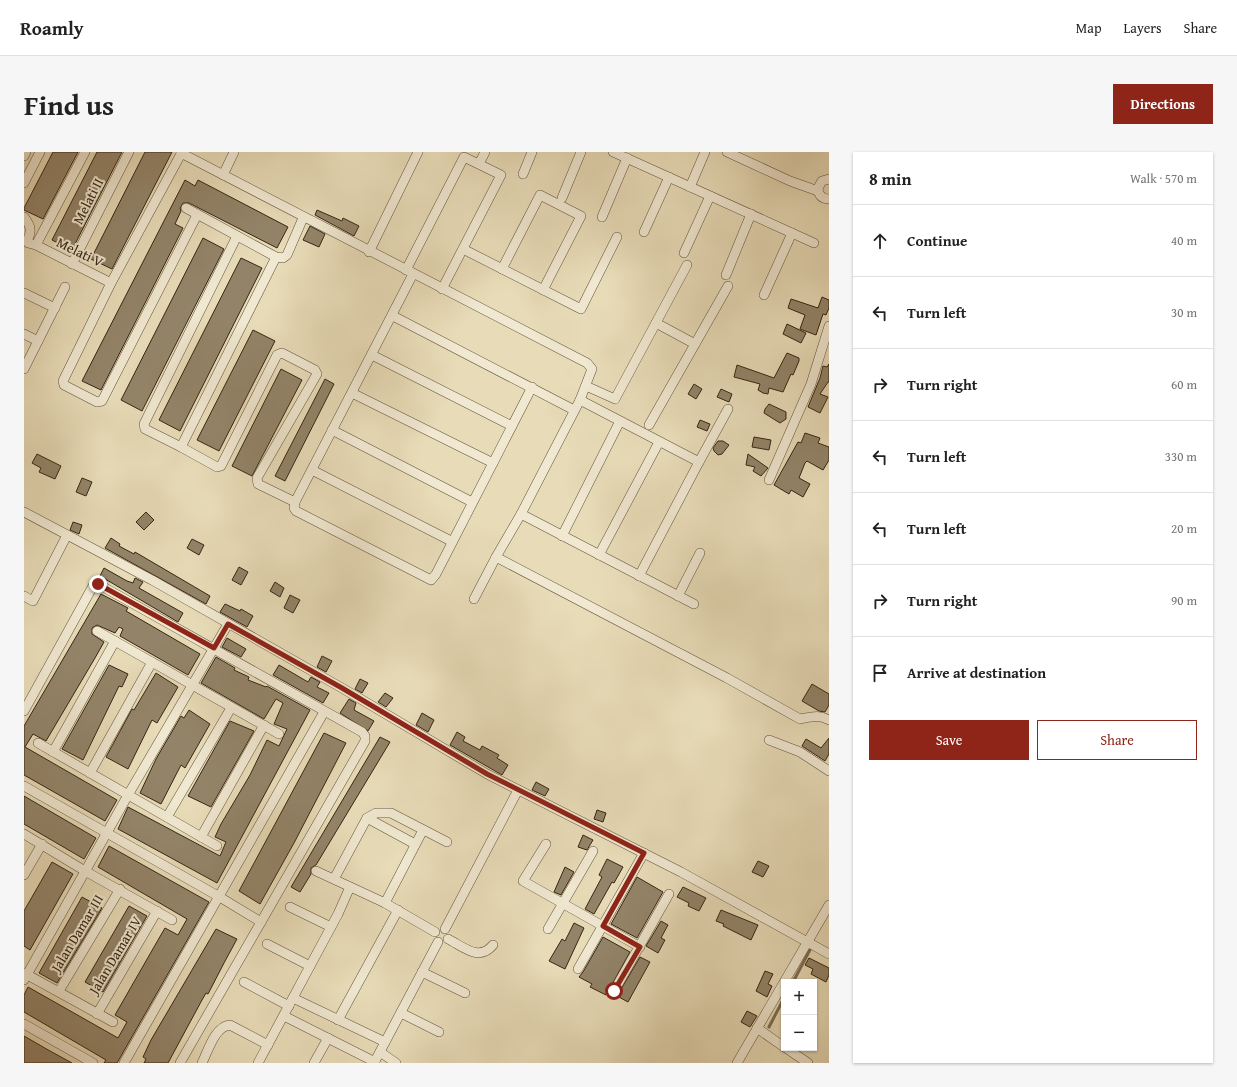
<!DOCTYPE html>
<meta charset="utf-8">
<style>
:root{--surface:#fff;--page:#f6f6f6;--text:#222;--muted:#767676;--line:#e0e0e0;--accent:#8f2418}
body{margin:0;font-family:"Gentium Book Plus",serif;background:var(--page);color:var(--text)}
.controls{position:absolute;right:12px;bottom:12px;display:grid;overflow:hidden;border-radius:0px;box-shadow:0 1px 3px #0004}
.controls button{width:36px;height:36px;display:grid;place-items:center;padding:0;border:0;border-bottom:1px solid var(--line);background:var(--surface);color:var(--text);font:20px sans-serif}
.stop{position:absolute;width:12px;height:12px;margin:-9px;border:3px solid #8f2418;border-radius:50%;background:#fff}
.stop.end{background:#8f2418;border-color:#fff;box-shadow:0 1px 4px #0008}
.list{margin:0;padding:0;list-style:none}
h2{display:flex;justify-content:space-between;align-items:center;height:52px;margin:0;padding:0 16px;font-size:17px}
h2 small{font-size:13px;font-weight:400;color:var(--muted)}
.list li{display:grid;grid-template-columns:26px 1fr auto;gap:12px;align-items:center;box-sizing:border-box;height:72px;padding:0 16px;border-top:1px solid var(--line)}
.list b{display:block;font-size:15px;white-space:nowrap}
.list em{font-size:13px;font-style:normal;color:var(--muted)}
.actions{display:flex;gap:8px;padding:12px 16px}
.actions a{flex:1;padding:9px 0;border:1px solid var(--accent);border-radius:0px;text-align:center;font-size:14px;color:var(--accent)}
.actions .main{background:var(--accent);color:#fff}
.icon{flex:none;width:22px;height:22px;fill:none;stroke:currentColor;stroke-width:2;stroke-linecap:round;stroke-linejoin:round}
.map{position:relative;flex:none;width:805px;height:911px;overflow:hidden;border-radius:0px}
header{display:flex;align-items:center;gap:24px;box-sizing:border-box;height:56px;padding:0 20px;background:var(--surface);border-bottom:1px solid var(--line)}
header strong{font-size:19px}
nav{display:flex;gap:22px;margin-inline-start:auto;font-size:14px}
.intro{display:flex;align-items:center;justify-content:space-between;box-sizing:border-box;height:96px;padding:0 24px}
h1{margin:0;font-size:28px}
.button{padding:10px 18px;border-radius:0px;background:var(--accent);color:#fff;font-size:14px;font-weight:700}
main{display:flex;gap:24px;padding:0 24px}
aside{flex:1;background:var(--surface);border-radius:0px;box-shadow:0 1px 3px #0004}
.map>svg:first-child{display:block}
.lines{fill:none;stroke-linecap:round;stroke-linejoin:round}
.stream{stroke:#7c6e54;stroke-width:3}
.building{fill:#938469;stroke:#362513}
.minor-casing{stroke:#62533c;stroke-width:10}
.minor{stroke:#f0e8d1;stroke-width:9}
.route{stroke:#8f2418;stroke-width:5}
.labels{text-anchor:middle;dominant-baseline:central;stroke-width:4;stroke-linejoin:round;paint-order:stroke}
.street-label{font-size:14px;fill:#362513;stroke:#f0e8d1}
</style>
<header>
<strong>Roamly</strong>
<nav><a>Map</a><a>Layers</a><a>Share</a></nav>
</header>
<div class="intro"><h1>Find us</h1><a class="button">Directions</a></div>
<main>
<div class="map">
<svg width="805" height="911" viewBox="0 0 805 911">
<rect width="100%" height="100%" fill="#e8dcb8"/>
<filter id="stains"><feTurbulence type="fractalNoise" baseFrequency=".005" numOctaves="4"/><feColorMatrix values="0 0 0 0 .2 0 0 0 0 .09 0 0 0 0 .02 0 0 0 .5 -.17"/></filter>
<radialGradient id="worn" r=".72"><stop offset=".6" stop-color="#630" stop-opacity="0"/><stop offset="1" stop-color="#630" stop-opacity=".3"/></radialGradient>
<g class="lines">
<!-- stream -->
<g class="stream">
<path d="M769 830 788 794"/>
<path d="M745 875 760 846"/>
</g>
</g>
<!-- building -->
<g class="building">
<path d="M29 0H54L19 67 0 58V56Z"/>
<path d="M73 0H98L48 98 28 88Z"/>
<path d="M121 0H148L88 117 67 107Z"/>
<path d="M161 28 171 34 174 28 264 75 253 96 165 51H159L156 56 157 59 151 72 159 76 77 238 58 229Z"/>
<path d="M293 58 318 69 319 66 335 74 330 84 291 63Z"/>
<path d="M286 74 301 82 295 95 279 88Z"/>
<path d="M179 86 200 97 118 259 97 248Z"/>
<path d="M217 106 238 116 156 279 135 268Z"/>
<path d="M798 145 805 148V156L802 163 799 162 792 183 776 177 781 163 764 156 767 147 794 156Z"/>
<path d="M763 172 782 181 777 191 759 182Z"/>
<path d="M229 178 251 189 195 299 173 288Z"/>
<path d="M763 201 775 206V209L769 223 767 222 759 240 745 236 744 242 739 241 734 238 736 232 710 225 713 213 750 226Z"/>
<path d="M805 212V230H804L796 242 804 245 796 261 784 255 796 226 799 214 803 215Z"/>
<path d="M257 217 278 228 228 324 208 314Z"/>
<path d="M301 227 310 232 261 329 251 324Z"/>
<path d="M670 232 678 237 672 247 664 242Z"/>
<path d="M697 237 708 242 705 250 693 245Z"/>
<path d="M745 252 762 260V267L756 271 740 261 741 257Z"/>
<path d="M676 268 686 272 683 279 673 275Z"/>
<path d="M781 281 796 286 794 291 805 295V308L799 318 783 309 781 311 775 326 786 332 779 345 767 338 765 342 750 333 774 290 777 291Z"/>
<path d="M730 285 747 288 745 298 728 295Z"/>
<path d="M699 289 705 293 698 302 694 303 690 299 689 296 694 289Z"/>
<path d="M13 302 37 314 31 327 15 320 17 316 8 311Z"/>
<path d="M724 302 744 316 737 324 729 319 731 315 722 313Z"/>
<path d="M58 326 68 330 62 344 52 340Z"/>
<path d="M122 360 130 368 120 378 112 370Z"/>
<path d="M49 370 58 373 55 382 46 378Z"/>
<path d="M87 386 96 392 95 394 110 402 111 400 186 444 182 452 81 396Z"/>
<path d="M168 387 180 393 175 403 163 396Z"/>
<path d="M215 415 224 420 217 433 208 428Z"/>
<path d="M80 416 103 429 109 431 111 426 119 430 115 436 159 461 154 470 76 424Z"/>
<path d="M251 430 260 436 256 445 246 439Z"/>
<path d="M77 442 104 456 102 459 176 502 164 523 96 484 99 477 95 475 91 481 73 473 68 476V482L80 490 71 506 22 589 9 582 1 595 93 648 81 669 0 623V574Z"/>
<path d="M266 443 276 448 269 461 260 456Z"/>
<path d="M201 452 216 459 217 457 229 464 223 475 196 460Z"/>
<path d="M203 486 222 497 217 505 198 495Z"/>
<path d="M298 504 308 509 302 520 293 515Z"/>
<path d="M192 505 211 516 210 518 225 525 224 528 242 535 243 534 286 558 193 731 94 677 104 655 196 704 202 690 191 685 197 672 226 623 243 588 255 594 263 577 250 572 259 551 252 547 240 567 177 531Z"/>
<path d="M85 513 104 522 98 535 95 534 59 608 38 597Z"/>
<path d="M255 513 284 530 287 525 296 530 293 535 305 541 299 551 249 523Z"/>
<path d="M132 521 154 535 133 571 128 568 104 617 82 605 108 557 110 558Z"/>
<path d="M336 527 344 531 338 541 331 537Z"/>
<path d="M788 532 805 542V553L801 560 795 559 778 549Z"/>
<path d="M361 541 369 546 362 555 354 550Z"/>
<path d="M325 547 332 551 330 558 350 569 344 579 316 561Z"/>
<path d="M165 558 186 572 161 616 157 613 137 652 116 641 132 607 157 564 160 566Z"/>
<path d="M398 561 410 568 404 580 392 573Z"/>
<path d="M206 569 230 579 187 655 164 644Z"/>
<path d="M433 580 441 585 439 589 456 598 458 594 475 603 473 606 484 613 478 623 426 593Z"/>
<path d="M300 581 322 591 270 691 236 752 215 739Z"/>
<path d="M356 585 366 590 292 713 287 716V722L276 740 267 735Z"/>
<path d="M805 586V602L801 609 778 594 782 587 797 596Z"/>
<path d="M512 630 525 637 521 644 508 638Z"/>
<path d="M0 644 72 686 60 707 0 672Z"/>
<path d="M573 658 582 661 579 670 570 667Z"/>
<path d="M559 683 569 688 563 698 554 695Z"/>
<path d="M85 694 185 750 93 911H80L82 908 0 860V843L4 835 94 886 103 870 91 863 134 788 141 776 154 783 163 767 74 715Z"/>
<path d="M583 707 599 715 590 731 588 730 570 762 561 757 578 725 575 723Z"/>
<path d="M734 709 745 714 739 725 728 720Z"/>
<path d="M28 710 49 722 6 798 0 794V759Z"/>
<path d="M541 715 550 720 537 743 530 740Z"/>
<path d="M613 725 639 740 613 786 587 772Z"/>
<path d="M659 735 682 746 675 759 664 754 665 751 653 745Z"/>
<path d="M58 745 78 756 33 831 15 821Z"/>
<path d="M105 754 123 764 79 840 61 830Z"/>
<path d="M697 758 734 773 727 788 699 774 700 772 692 769Z"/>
<path d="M637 769 644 773 637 786 641 788 634 801 622 794Z"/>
<path d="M550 771 560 776 541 817 525 809 538 787 541 789Z"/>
<path d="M192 777 213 787 200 811 184 842 182 841 178 848 144 911H120L122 907 119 905 127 888Z"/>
<path d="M579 785 606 800 582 843 566 835 568 832 555 825 559 820Z"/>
<path d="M616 805 626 810 604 850 593 844Z"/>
<path d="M785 806 805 816V823L802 830 787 822 789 817 781 813Z"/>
<path d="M741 819 749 822 744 832 748 834 743 845 732 839Z"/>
<path d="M723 859 733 864 726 875 717 870Z"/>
<path d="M0 884 26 899 48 911H0Z"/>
</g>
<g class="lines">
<defs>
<g id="minor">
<path d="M158 0 87 131 39 229 40 233 73 250 78 249 173 63"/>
<path d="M589 0 790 91"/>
<path d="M703 0 766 29 794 39"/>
<path d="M157 1 563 211 568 217 556 248 497 362 472 405 703 526 776 567C787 565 795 562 805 568"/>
<path d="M0 4 2 0"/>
<path d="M457 8 461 0"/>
<path d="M499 22 508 0"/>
<path d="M199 23 210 0"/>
<path d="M805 27 798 29 794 36C794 43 798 47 805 47"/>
<path d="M0 31 16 0"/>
<path d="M666 35 681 0"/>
<path d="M538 46 557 0"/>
<path d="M162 56 252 105 259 106 263 103 279 66"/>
<path d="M0 65C7 74 8 79 3 89L4 91 12 93 87 131"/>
<path d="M578 65 603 6"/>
<path d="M620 80 645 25"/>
<path d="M213 84 120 272 121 277 157 295 252 105"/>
<path d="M12 93 61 0"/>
<path d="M439 97 557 157 593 85"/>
<path d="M345 100 394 0"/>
<path d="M660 101 686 44"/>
<path d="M48 112 105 0"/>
<path d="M478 117 516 43 557 64 519 138"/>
<path d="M382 118 440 5 477 23 418 137"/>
<path d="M389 122 271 350 270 356 272 359 407 428 412 422 508 235"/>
<path d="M702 123 727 62"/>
<path d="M0 141 31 156"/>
<path d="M740 143 768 81"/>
<path d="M369 164 550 258"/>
<path d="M632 171 671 192"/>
<path d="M0 182 14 189"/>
<path d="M348 203 488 274"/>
<path d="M0 217 41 135"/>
<path d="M562 234 591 247 663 113"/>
<path d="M328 241 469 311"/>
<path d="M556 248 675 310 615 424"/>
<path d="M625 273 704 134"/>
<path d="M308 278 448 350"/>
<path d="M157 295 193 315 197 314 253 203 258 201 291 218 293 222 233 326 234 332 271 350"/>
<path d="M675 310 704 257"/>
<path d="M288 318 427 389"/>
<path d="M745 328 787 232 805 174"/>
<path d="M0 360 128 428 318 536 463 622 657 720 805 802"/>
<path d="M497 362 670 452"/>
<path d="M538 384 596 269"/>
<path d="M575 403 635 290"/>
<path d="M0 444 9 449 43 383"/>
<path d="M654 444 676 401"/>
<path d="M450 447 472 405"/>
<path d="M73 479 255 582"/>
<path d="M0 559 69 434 74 432 338 580 341 584V589L156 911"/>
<path d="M745 588 776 600 805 619"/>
<path d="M14 591 193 694"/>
<path d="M29 600 91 489"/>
<path d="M66 621 128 510"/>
<path d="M0 634 194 744 237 770"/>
<path d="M143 665 207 556"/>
<path d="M0 682 61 719 148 768"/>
<path d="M177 685 240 573"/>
<path d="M391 692 343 666 352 661H367L423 690"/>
<path d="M522 692 499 729 616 795"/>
<path d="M292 719 361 751 411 780"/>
<path d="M0 723 18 692"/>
<path d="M310 727 343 666"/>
<path d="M361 751 399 678"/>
<path d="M266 755 307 775"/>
<path d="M421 777 494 638"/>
<path d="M524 777 569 699"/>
<path d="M424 787C440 795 455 810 469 793"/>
<path d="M243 792 286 814"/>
<path d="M554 817 620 701"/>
<path d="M398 820 441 841"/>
<path d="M0 821 89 870"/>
<path d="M0 828 104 643 204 472"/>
<path d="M220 830 265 854"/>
<path d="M35 839 96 737"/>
<path d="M590 839 645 742"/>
<path d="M269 846 361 890"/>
<path d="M377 861 415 880"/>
<path d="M73 862 133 759"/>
<path d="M260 864 351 910"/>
<path d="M314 868 374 758"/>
<path d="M0 872 69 911"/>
<path d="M733 876 760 895"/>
<path d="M762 896 784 911"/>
<path d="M356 900 372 911"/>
<path d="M100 911 300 560"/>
<path d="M178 911C184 899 191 874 206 873L244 893"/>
<path d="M234 911 314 762 326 735"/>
<path d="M290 911 304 886"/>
<path d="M350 911 414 790"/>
<path d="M713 911 805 753"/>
</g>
</defs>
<!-- minor casing -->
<use href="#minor" class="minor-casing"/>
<!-- minor -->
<use href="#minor" class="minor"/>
</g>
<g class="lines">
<!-- route -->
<path class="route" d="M74 432 190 496 204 472 318 536 463 622 620 701 579 774 616 795 590 839"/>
</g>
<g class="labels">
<!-- street labels -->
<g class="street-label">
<text transform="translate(64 49) rotate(-63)">Melati II</text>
<text transform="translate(56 100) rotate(26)">Melati V</text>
<text transform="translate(53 781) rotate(-59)">Jalan Damar III</text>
<text transform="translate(91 803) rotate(-59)">Jalan Damar IV</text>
</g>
</g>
<rect width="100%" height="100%" filter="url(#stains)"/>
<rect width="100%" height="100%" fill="url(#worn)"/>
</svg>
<div class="controls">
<button>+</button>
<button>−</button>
</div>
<div class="stop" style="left:590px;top:839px"></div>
<div class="stop end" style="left:74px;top:432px"></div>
</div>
<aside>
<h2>8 min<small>Walk · 570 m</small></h2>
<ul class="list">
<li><svg class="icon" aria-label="ahead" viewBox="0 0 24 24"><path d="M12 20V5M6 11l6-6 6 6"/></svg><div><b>Continue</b></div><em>40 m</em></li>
<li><svg class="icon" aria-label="left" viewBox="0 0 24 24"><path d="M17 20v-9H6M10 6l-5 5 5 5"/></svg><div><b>Turn left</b></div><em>30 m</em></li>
<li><svg class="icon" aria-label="right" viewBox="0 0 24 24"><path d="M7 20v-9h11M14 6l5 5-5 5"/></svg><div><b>Turn right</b></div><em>60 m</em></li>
<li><svg class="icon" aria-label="left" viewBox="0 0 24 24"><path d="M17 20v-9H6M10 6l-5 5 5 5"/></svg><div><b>Turn left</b></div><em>330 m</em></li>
<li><svg class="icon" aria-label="left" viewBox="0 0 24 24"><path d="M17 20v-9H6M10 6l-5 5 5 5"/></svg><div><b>Turn left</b></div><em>20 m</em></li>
<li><svg class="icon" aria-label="right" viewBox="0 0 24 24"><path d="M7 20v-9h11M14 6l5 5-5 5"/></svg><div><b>Turn right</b></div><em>90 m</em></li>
<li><svg class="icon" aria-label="arrive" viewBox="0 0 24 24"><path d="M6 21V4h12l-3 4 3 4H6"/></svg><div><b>Arrive at destination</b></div></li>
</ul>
<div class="actions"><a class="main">Save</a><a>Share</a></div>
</aside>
</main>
